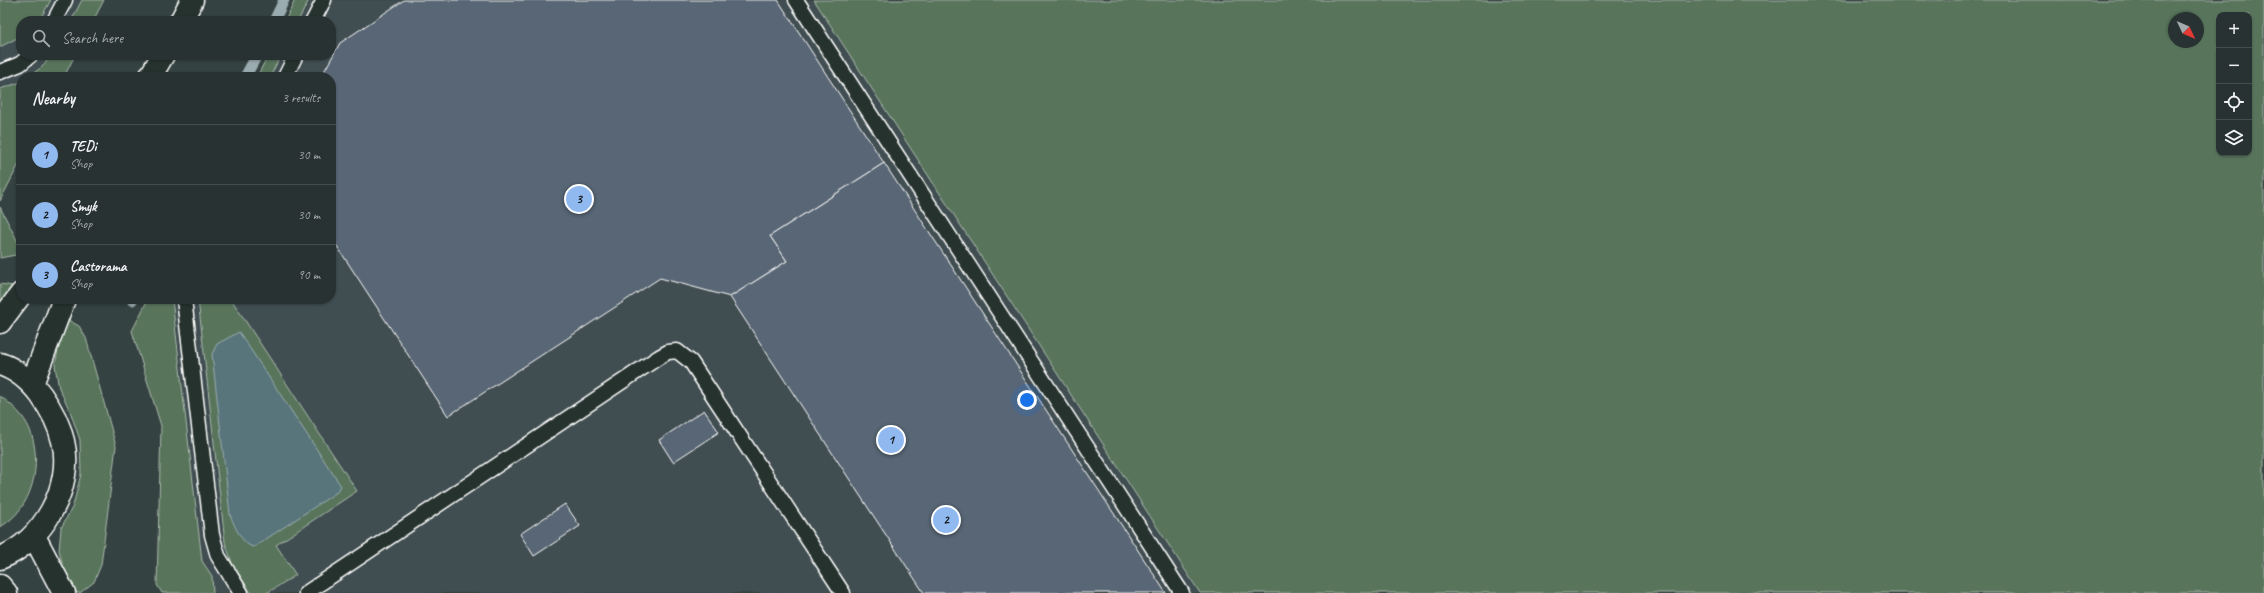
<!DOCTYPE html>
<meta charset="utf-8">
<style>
:root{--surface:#283232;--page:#303a3a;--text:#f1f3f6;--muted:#a5aaac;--line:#444d4d;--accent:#90b9f0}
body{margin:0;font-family:Caveat,sans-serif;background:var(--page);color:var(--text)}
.controls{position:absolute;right:12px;top:12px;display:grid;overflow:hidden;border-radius:8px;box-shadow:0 1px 3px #0004}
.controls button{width:36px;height:36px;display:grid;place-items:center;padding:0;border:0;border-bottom:1px solid var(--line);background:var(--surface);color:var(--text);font:20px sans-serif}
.compass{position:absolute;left:2168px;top:12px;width:36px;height:36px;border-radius:50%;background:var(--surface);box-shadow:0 1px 3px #0004;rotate:134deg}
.you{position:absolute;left:1027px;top:400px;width:14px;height:14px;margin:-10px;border:3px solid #fff;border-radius:50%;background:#1a73e8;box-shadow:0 0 0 6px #1a73e833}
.badge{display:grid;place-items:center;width:26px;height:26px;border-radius:50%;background:var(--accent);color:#111;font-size:13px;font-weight:700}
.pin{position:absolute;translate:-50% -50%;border:2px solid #fff;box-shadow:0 1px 4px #0006}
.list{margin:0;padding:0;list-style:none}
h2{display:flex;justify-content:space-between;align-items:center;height:52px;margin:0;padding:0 16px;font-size:17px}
h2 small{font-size:13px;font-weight:400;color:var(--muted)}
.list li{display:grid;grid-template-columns:26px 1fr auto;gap:12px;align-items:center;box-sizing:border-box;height:60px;padding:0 16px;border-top:1px solid var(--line)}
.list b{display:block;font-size:15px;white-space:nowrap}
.list p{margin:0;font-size:13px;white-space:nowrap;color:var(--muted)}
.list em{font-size:13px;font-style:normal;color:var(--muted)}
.icon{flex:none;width:22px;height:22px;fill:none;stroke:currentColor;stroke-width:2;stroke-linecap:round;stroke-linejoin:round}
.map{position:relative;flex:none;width:2264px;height:593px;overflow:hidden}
.search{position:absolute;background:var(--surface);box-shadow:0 1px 3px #0004;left:16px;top:16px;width:320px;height:44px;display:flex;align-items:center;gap:10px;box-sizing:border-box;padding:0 14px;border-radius:16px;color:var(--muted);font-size:15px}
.panel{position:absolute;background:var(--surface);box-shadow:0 1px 3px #0004;left:16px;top:72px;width:320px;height:232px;border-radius:16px}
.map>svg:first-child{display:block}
.built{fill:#404d51}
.green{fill:#58745b;stroke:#acbaad;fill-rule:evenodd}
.water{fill:#59747c;stroke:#9bacb0}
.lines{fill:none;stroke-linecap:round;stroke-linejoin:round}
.stream{stroke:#9bacb0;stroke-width:11}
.building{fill:#596674;stroke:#fff}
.service-casing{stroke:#fff;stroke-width:17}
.tertiary-casing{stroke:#fff;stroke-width:25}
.secondary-casing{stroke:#fff;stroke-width:25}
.service{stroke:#26332d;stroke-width:14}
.tertiary{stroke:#26332d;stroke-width:22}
.secondary{stroke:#26332d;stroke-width:22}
</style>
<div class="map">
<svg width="2264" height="593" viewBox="0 0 2264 593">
<rect width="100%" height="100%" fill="#354242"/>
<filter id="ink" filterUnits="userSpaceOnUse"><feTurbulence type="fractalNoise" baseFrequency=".025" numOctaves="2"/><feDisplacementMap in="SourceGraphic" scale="8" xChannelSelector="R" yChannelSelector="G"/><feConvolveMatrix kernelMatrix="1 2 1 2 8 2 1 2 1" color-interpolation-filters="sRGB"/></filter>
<g filter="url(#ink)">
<!-- built -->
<g class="built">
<path d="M0 0H104L93 21H21V55H75L64 77H21V160L0 201Z"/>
<path d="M295 0H843L1237 593H162L157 585 161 426 132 331 148 299H331V77H257L268 55H331V21H285Z"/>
</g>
<!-- green -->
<g class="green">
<path d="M0 0H51L39 21H21V36L0 47Z"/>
<path d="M82 0H104L93 21H71Z"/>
<path d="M295 0H309L298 21H285Z"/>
<path d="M814 0H2264V593H1200ZM2219 15H2249V153H2219ZM2174 18H2198V42H2174Z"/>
<path d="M52 55H75L64 77H28L42 67Z"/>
<path d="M268 55H281L270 77H257Z"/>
<path d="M21 82V160L0 201V89Z"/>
<path d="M0 207 21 248V254L0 258Z"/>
<path d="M0 284 13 286 0 304Z"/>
<path d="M148 299H172L202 561 212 576 213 593H162L157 585 161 426 132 331Z"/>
<path d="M198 299H231L357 491 276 545 296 575 267 593H251L232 563 225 542Z"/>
<path d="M68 320 79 326 86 338 116 446 101 565 94 582 80 593H77L64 570 59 550 61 528 73 506 81 474 80 440 70 411 59 388 55 366 60 339Z"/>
<path d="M0 396C12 405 24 415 30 430 43 463 33 509 0 527Z"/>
</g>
<!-- water -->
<path class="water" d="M239 332 341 486 337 492 254 547C243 546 233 524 230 514L212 354 217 344Z"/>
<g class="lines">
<!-- stream -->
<g class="stream">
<path d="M274 21 284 0"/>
<path d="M245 77 257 55"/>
<path d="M132 300 133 299"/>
</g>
</g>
<!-- building -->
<g class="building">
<path d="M404 0H778L884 163 770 236 787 261 730 297 660 278 448 416 331 237V77H321L340 43Z"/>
<path d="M884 163 1166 593H924L730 297 787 261 770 236Z"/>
<path d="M704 410 719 432 673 462 659 440Z"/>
<path d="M565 504 580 526 534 556 520 534Z"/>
</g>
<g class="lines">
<defs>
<g id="service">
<path d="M796 0 1182 593"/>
<path d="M54 21 65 0"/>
<path d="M313 21 324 0"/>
<path d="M0 72 20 64 31 55"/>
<path d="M285 77 296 55"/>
<path d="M184 299 212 535 218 556 241 593"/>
<path d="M306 593 659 357 668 352 677 351 691 362 843 593"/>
</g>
<g id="tertiary">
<path d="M181 21 192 0"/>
<path d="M150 77 163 55"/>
<path d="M0 322 21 294"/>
<path d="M32 384 64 299"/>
</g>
<g id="secondary">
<path d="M0 364C16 369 31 382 41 395 51 409 59 424 63 441 74 486 43 542 0 558"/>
<path d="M34 536 64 593"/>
<path d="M0 586 6 593"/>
</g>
</defs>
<!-- service casing -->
<use href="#service" class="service-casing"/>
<!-- tertiary casing -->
<use href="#tertiary" class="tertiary-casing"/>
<!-- secondary casing -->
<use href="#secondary" class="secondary-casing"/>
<!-- service -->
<use href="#service" class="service"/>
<!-- tertiary -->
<use href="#tertiary" class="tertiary"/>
<!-- secondary -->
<use href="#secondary" class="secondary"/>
</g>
</g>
</svg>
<div class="controls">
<button>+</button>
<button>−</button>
<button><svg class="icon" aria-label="locate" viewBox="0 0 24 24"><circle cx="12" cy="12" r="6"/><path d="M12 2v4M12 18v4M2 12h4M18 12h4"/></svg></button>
<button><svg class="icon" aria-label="layers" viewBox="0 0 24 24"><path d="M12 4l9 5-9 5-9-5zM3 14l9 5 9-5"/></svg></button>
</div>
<svg class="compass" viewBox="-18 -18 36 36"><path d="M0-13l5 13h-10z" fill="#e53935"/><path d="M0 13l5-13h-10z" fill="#a5aaac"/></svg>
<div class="you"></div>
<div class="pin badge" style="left:891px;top:440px">1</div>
<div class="pin badge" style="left:946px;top:520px">2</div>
<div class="pin badge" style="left:579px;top:199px">3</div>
<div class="search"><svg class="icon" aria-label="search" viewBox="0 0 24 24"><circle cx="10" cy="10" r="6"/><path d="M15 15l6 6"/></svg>Search here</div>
<section class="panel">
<h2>Nearby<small>3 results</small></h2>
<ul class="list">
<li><span class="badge">1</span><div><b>TEDi</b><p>Shop</p></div><em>30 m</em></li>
<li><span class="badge">2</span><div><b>Smyk</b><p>Shop</p></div><em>30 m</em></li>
<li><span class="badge">3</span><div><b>Castorama</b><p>Shop</p></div><em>90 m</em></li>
</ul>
</section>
</div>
